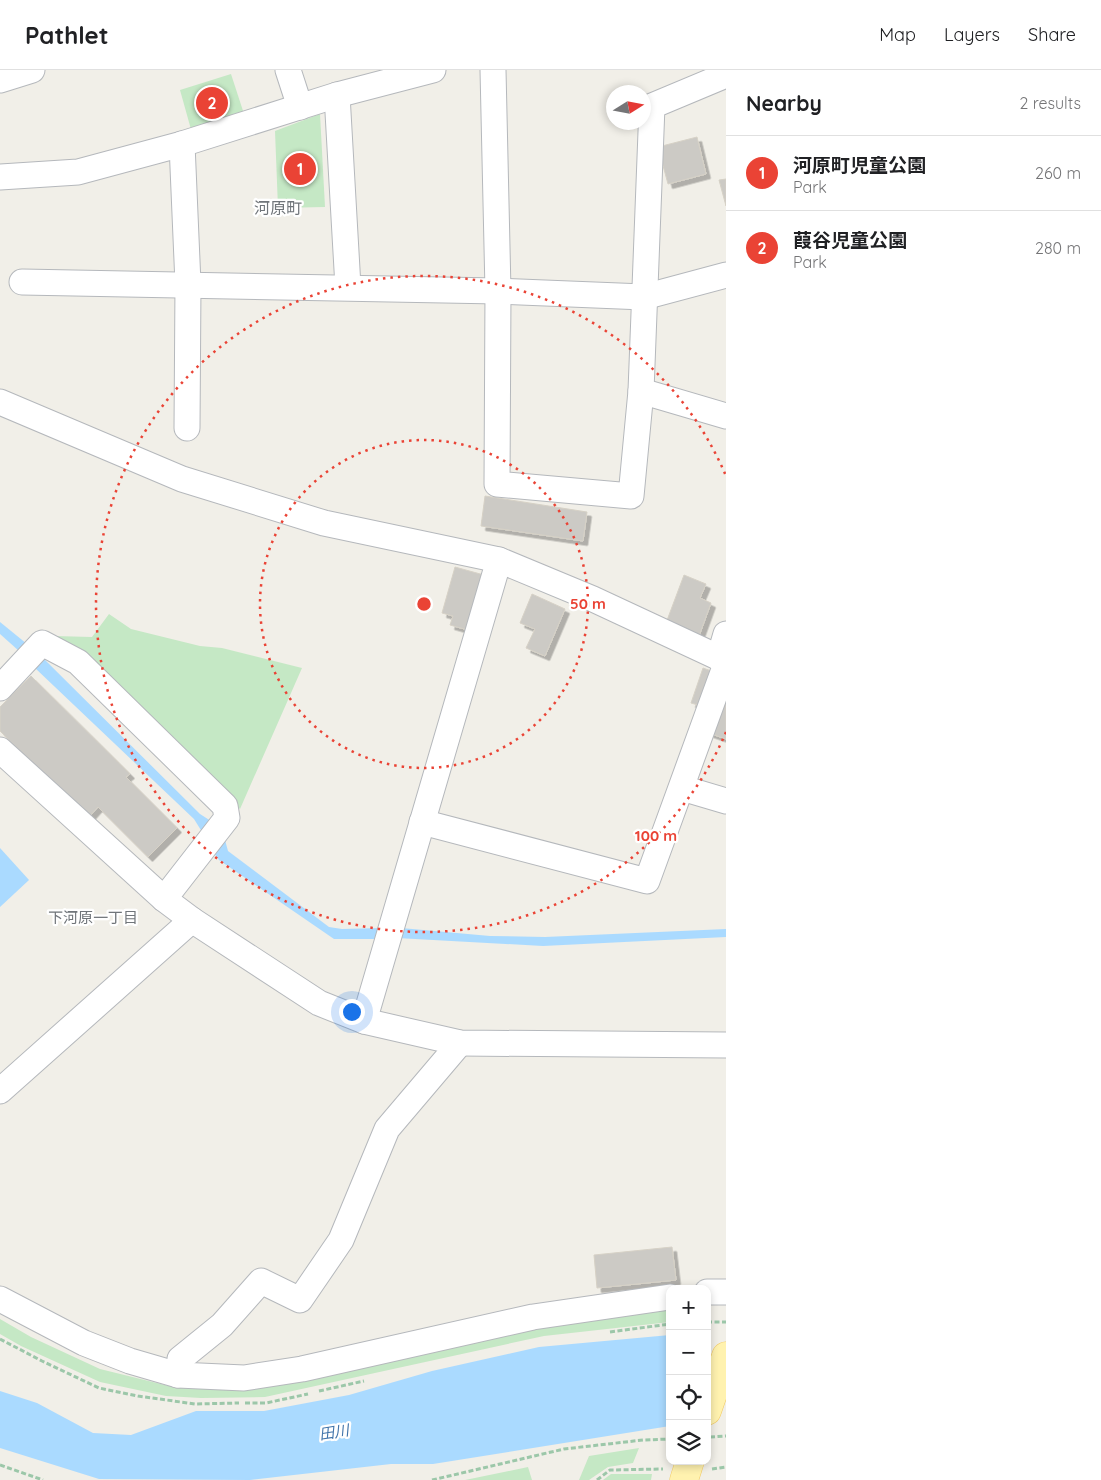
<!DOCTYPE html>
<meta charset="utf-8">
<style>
:root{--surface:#fff;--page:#f2f2f2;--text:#202124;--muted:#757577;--line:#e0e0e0;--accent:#ea4335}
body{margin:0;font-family:Quicksand,"Noto Sans JP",sans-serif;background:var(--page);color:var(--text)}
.controls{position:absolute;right:15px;bottom:15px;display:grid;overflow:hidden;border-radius:10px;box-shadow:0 2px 8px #0003}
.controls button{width:45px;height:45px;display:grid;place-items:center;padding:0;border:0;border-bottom:1px solid var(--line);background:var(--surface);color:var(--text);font:25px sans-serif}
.compass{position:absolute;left:606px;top:15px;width:45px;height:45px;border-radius:50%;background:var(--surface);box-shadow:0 2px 8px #0003;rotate:79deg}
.you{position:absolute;left:351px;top:941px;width:18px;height:18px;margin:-12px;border:4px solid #fff;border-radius:50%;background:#1a73e8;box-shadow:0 0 0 8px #1a73e833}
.badge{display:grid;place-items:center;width:32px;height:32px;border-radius:50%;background:var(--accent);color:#fff;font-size:16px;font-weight:700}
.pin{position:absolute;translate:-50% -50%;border:2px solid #fff;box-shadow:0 1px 5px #0006}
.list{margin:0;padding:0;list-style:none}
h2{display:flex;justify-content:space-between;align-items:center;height:65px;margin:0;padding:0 20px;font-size:21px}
h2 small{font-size:16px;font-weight:400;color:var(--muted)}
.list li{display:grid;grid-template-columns:32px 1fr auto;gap:15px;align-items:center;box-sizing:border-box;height:75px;padding:0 20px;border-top:1px solid var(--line)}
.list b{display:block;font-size:19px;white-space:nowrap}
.list p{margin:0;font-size:16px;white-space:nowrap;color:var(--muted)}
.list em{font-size:16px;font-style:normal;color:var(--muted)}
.icon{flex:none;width:28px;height:28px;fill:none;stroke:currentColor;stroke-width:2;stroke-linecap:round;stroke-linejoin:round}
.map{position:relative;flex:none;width:726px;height:1410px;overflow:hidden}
header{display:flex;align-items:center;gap:30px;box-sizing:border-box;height:70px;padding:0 25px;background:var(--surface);border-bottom:1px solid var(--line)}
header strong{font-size:24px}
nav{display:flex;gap:28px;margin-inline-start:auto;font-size:18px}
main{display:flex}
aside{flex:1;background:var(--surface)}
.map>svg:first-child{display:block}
.green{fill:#c5e8c5}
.water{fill:#aadaff}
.pier{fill:#f1efe8}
.building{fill:#cccac5;stroke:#d6d1c6;filter:url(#shadow)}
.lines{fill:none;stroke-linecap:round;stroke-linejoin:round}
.minor-casing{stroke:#b5b8bc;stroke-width:27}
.major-casing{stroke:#f2c960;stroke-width:29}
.path{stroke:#9cc7a9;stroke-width:3;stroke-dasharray:5 2.5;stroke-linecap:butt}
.minor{stroke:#fff;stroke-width:25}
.major{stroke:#fff2af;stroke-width:28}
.ring{fill:none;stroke:#ea4335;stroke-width:2.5;stroke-dasharray:2.5 5}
.labels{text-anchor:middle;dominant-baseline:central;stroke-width:4.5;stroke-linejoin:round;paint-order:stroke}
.neighbourhood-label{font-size:15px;fill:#70757a;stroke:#fff}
.water-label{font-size:15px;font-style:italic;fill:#4174aa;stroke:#fff}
.quarter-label{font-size:16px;fill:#70757a;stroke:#fff}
.centre{fill:#ea4335;stroke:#fff;stroke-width:2.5}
.ring-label{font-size:15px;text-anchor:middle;font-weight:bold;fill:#ea4335;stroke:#fff;stroke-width:4.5;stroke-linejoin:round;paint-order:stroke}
</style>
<header>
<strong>Pathlet</strong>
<nav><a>Map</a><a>Layers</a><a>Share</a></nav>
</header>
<main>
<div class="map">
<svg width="726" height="1410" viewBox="0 0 726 1410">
<defs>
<filter id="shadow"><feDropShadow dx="4.5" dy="4.5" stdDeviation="0" flood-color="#0004"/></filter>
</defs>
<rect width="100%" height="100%" fill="#f1efe8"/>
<!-- green -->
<g class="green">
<path d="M231 4 245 47 192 63 180 20Z"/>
<path d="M320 44 325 137 278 138 275 61Z"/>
<path d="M109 544 131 559 200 576 222 578 302 598 240 739 85 588 54 566 92 567Z"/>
<path d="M670 1239V1252L544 1266 265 1327 201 1328 166 1326 100 1312 21 1276 0 1264V1249L31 1267 100 1299 169 1316 225 1317 493 1263Z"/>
<path d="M639 1378 633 1393 608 1397 589 1410H579L589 1386Z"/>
<path d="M528 1397 532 1410H465Z"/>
<path d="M611 1404H652L651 1410H603Z"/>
</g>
<!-- water -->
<g class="water">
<path d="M0 552 27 574 19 581 0 564Z"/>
<path d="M43 588 200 744 214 753 204 765 194 749 35 598Z"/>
<path d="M225 770 228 781 329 857 342 859 382 858 378 869H334L219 790 214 783Z"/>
<path d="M0 778 29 810 0 837Z"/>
<path d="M401 858 490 866 545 867 726 859V867L543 876 397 868Z"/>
<path d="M670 1265V1356L433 1394H391L250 1410 99 1409 0 1378V1321L37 1333 93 1363 131 1365 196 1341H264L349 1325 432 1301 539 1277Z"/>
</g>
<!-- pier -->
<path class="pier" d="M726 1260V1349L707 1352V1261Z"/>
<!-- building -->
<g class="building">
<path d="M697 67 706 104 668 114 658 77Z"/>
<path d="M726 109V136L719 110Z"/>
<path d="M485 426 587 442 583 471 481 456Z"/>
<path d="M455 497 484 505 468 560 450 555 453 546 442 543Z"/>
<path d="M684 505 706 514 700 528 711 533 699 566 666 553Z"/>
<path d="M532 524 565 539 545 586 526 578 535 559 520 553Z"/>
<path d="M703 598 717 603 705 637 691 633Z"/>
<path d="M31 606 130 704 126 707 177 758 148 787 98 737 88 748 0 661V637Z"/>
<path d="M726 612V669L709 663Z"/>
<path d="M672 1177 676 1210 597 1218 594 1185Z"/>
</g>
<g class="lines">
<defs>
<g id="minor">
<path d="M288 0 300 37"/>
<path d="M493 0 498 221 497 414 631 426 641 321 652 36 726 5"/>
<path d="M0 10 32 0"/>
<path d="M337 25 348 217"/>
<path d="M182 74 188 214 187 358"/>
<path d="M0 107 78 102 182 74 337 25 433 0"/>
<path d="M22 212 498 221 644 227 726 205"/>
<path d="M641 321 726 346"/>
<path d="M0 332 182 409 324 453 499 490 593 529 726 591"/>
<path d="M719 588 726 564"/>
<path d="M0 618 42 573 78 592 225 736 227 748 164 829"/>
<path d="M0 680 164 829 192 850 319 933 364 951 460 973 726 975"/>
<path d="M682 718 726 731"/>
<path d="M422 752 647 811 726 594"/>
<path d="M364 951 499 490"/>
<path d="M0 1021 192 850"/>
<path d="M707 1222H726"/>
<path d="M0 1229 84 1273 130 1291 178 1305 244 1308 302 1299 533 1247 670 1227"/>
<path d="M178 1305 180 1289 222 1255 261 1211 300 1230 341 1170 387 1059 460 973"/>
</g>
<g id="major">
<path d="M707 1341 726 1286"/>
<path d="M684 1410 690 1391"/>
</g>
</defs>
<!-- minor casing -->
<use href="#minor" class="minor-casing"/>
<!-- major casing -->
<use href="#major" class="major-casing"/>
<!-- path -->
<g class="path">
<path d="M707 1252H726"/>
<path d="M610 1262 670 1254"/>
<path d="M0 1269 42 1291 99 1318 138 1326 195 1334 239 1333"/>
<path d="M319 1321 364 1311"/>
<path d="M245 1333H266L308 1324"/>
<path d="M710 1367 726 1366"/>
<path d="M0 1395 43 1410"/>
<path d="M712 1399 726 1397"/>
<path d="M432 1410 564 1379 643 1370 670 1369"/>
<path d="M597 1410 610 1400 663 1399"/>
</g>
<!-- minor -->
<use href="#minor" class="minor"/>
<!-- major -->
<use href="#major" class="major"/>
</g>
<!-- distance rings -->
<g class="ring">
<circle cx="424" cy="534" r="164"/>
<path d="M726 662A328 328 0 1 1 726 406"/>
</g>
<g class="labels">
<!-- neighbourhood labels -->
<g class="neighbourhood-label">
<text x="93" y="847">下河原一丁目</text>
</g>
<!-- water labels -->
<g class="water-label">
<text transform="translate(334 1362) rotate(-9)">田川</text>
</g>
<!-- quarter labels -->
<g class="quarter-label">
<text x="278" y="138">河原町</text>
</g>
</g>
<circle cx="424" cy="534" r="8" class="centre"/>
<g class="ring-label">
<text x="588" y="539">50 m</text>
<text x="656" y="771">100 m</text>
</g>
</svg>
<div class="controls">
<button>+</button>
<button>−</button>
<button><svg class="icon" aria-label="locate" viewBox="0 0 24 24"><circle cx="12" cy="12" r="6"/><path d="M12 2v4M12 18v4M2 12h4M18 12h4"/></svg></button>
<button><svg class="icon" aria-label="layers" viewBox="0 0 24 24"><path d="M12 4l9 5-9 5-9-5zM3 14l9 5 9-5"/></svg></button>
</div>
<svg class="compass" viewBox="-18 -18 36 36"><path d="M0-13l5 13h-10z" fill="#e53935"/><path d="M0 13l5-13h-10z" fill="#757577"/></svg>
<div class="you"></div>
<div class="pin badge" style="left:300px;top:99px">1</div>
<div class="pin badge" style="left:212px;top:33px">2</div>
</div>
<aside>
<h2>Nearby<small>2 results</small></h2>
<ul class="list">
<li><span class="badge">1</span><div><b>河原町児童公園</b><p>Park</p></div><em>260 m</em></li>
<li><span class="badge">2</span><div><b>葭谷児童公園</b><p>Park</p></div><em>280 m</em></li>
</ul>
</aside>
</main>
